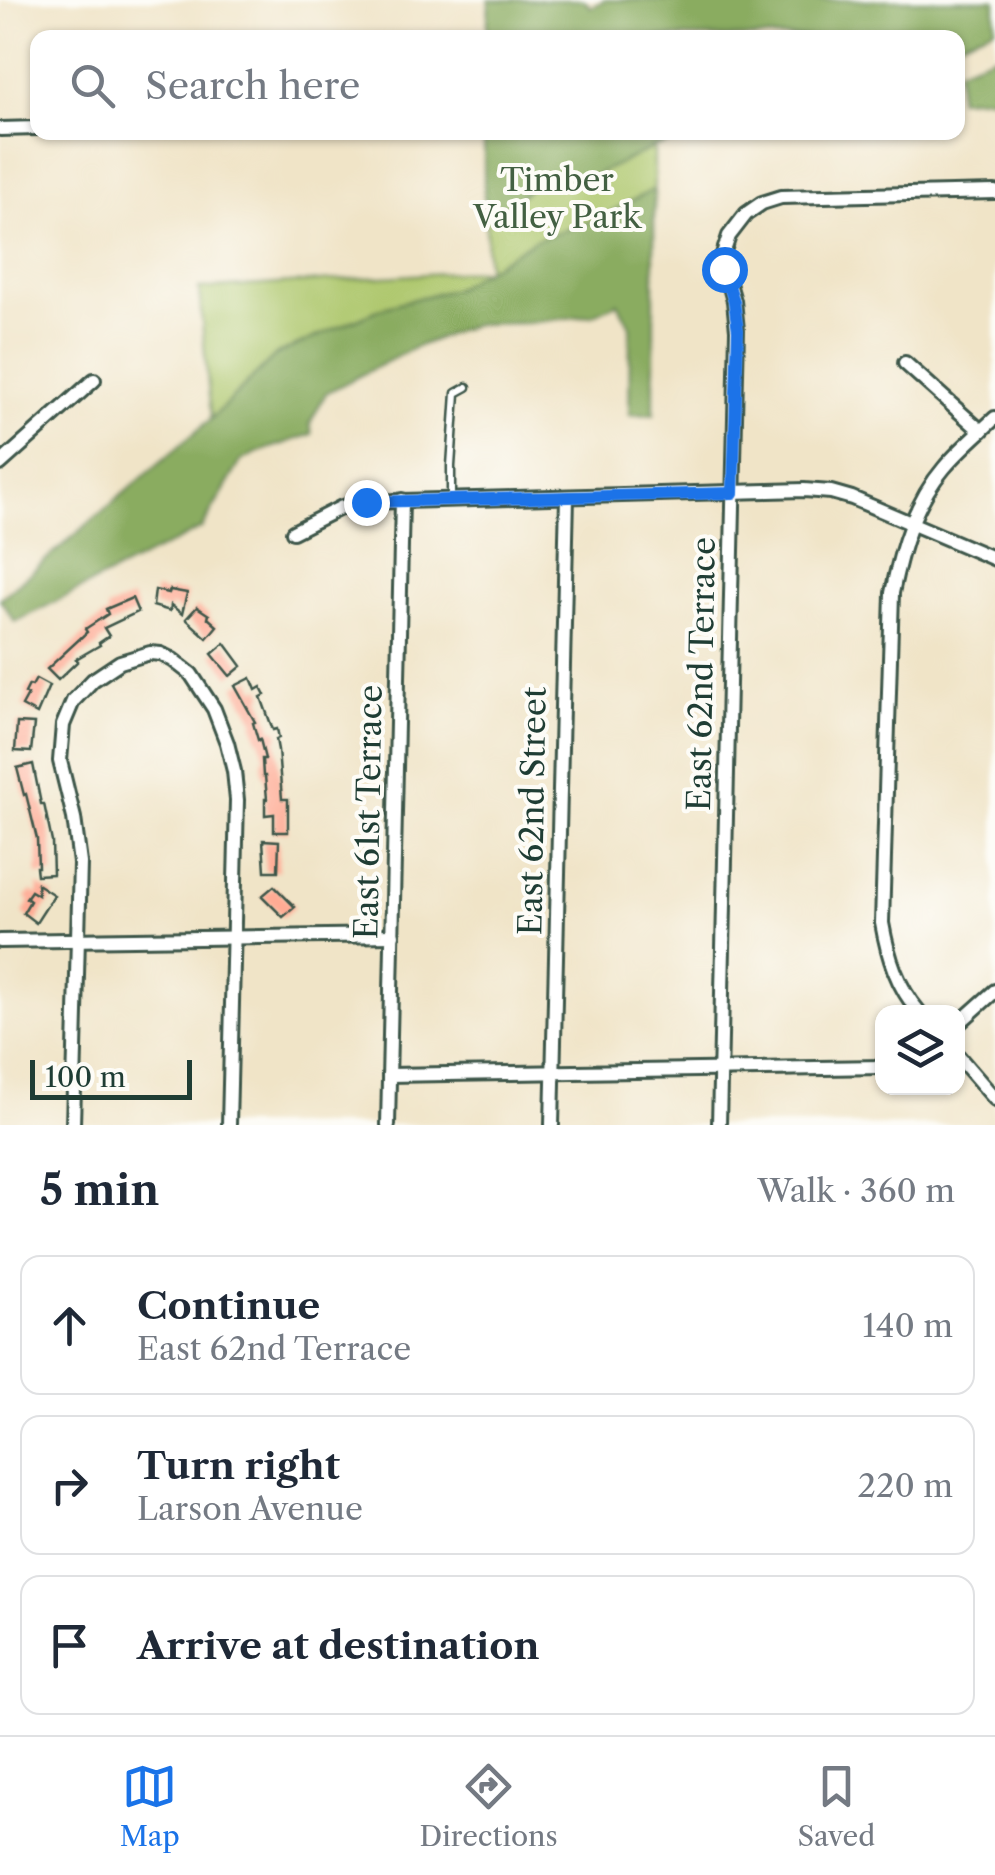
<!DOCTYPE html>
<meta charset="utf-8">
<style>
:root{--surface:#fff;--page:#f2f2f3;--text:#1f2937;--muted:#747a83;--line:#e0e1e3;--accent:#1a73e8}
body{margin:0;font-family:"Libre Caslon Text",serif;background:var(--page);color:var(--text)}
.controls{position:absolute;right:30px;bottom:30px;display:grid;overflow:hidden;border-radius:20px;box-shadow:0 2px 8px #0004}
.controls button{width:90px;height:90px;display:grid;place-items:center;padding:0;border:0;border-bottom:2px solid var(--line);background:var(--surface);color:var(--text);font:50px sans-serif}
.scale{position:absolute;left:30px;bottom:25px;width:162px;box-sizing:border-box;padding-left:10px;border:5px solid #1f3d34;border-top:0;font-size:28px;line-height:35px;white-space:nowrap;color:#1f3d34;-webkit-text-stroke:8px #fdfcf7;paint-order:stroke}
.stop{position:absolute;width:30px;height:30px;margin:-22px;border:8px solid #1a73e8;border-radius:50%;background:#fff}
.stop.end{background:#1a73e8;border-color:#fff;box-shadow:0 2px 10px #0008}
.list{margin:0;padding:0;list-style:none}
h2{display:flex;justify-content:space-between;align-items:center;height:130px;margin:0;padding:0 40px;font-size:42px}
h2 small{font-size:32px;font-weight:400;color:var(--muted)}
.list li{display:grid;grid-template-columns:65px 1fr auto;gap:30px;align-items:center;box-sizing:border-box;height:140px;margin:0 20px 20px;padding:0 20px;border:2px solid var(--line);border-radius:20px}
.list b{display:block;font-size:38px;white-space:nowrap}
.list p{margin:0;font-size:32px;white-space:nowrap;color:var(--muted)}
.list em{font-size:32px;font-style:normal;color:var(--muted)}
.icon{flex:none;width:55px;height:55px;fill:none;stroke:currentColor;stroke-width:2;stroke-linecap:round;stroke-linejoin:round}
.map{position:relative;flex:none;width:995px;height:1125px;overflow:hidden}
.search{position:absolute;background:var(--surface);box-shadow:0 2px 8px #0004;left:30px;right:30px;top:30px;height:110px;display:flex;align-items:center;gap:25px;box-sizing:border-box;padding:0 35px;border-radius:20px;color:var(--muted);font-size:38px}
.sheet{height:610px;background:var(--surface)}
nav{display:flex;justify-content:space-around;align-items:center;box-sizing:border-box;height:140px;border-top:2px solid var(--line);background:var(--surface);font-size:28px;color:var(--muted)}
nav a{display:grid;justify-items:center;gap:5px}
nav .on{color:var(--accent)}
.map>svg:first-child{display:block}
.green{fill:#aec76d;stroke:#668250;stroke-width:2.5}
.forest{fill:#8aac60;stroke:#54744a;stroke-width:2.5}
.building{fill:#feab94}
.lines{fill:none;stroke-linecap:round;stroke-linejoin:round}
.service-casing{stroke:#3e564a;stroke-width:11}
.minor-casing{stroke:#3e564a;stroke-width:18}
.service{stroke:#fff;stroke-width:6}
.minor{stroke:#fff;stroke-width:12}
.route{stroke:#1a73e8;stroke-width:12}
.labels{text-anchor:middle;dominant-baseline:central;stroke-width:8;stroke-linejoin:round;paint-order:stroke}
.park-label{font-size:32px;fill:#436042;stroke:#fdfcf7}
.street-label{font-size:32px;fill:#1f3d34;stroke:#fdfcf7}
</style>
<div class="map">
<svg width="995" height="1125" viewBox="0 0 995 1125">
<rect width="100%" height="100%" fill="#fdfcf7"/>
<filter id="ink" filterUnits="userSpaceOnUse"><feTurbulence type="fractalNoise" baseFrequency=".01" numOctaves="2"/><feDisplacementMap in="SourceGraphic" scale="20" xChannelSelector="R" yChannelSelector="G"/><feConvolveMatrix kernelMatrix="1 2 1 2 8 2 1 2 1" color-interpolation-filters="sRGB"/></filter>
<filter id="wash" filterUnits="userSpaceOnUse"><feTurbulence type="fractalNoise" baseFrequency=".0048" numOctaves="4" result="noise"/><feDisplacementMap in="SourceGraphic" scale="40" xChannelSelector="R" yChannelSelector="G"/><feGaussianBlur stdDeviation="2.25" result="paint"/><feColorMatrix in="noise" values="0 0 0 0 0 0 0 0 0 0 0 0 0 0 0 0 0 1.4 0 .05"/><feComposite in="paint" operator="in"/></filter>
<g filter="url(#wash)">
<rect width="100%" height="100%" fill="#f0e4c7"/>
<!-- green -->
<path class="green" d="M484 133H705L654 147V252L487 270 454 289 387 306 277 354 211 419 199 289 487 270Z"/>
<!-- forest -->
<g class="forest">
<path d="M489 0H584L591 7 605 0H995V28L958 43V38L487 37Z"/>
<path d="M995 55V97L958 99V69Z"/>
<path d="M484 133V132L705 133 654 147 572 186H533L496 215 484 199Z"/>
<path d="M654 189V414L629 415 630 326 618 303 592 315 528 323 475 324 416 347 326 393 310 423 312 434 259 452 241 461 202 528 15 622 0 599 211 419 277 354 387 306 454 289 535 240 597 219Z"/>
</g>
<g id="blocks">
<!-- building -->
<g class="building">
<path d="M155 590 169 593 170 590 187 593 182 614 171 605 170 611 153 606Z"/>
<path d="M132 598 138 612 104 628 109 636 99 643 100 645 76 659 78 661 58 680 47 669 87 632 85 629 108 614 106 609Z"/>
<path d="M197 607 209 615 208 618 217 626 207 638 186 619Z"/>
<path d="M225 643 242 666 230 676 212 654Z"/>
<path d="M251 678 256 690 261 687 265 695 261 697 273 730 277 729 279 738 276 739 278 750 282 799H288V832H274V814L265 815V799H267L265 776H263L262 759H265L260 739 258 740 253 723 255 722 235 686Z"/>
<path d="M36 679 49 686 37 714 22 706 28 695 25 693 29 685 32 686Z"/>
<path d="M17 723 34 724 31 752 15 751Z"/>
<path d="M33 764 41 804H44L52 842 53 874 37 875 36 867H38L37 839 26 794 24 795 17 768Z"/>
<path d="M263 840 279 841 278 871H265Z"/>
<path d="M37 884 54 895 36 923 23 913 30 901 26 898 31 891 38 895Z"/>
<path d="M274 886 295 907 283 917 262 896Z"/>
</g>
</g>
</g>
<g filter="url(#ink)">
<use href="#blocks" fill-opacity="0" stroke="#3e564a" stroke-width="2.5"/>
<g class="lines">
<defs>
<path id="service" d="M451 498V466L456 393 467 387"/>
<g id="minor">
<path d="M0 129 38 128"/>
<path d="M905 363 981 431"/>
<path d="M0 464 94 380"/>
<path d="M293 532 342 507 366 502 804 490 831 492 852 498 995 559"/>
<path d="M0 941 393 935"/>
<path d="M919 1012C897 986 888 957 882 923L892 593C901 549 914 503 944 468 959 450 978 434 995 418"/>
<path d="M958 1024 995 991"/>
<path d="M958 1056 995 1099"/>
<path d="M389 1075 882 1067"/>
<path d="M73 1125 80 863 74 818 60 761 63 725 73 701 93 680 120 662 150 653 161 654 173 660 191 674 214 709 227 743 234 771 237 800 229 1125"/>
<path d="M388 1125 402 500"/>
<path d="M552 1125 567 497"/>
<path d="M719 1125 737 330 734 301 725 269 723 254 729 236 746 214 762 203 781 197 995 192"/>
</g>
</defs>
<!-- service casing -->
<use href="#service" class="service-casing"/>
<!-- minor casing -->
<use href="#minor" class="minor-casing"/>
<!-- service -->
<use href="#service" class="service"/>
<!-- minor -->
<use href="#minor" class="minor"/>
</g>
</g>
<g class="lines" filter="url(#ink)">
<!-- route -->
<path class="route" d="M366 502 733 493 738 330 734 302 724 269"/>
</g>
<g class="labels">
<!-- park labels -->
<g class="park-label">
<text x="557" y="179">Timber<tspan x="557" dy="37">Valley Park</tspan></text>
</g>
<!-- street labels -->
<g class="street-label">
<text transform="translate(701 674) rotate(-89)">East 62nd Terrace</text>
<text transform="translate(532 811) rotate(-89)">East 62nd Street</text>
<text transform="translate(368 812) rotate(-89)">East 61st Terrace</text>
</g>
</g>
</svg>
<div class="controls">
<button><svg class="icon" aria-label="layers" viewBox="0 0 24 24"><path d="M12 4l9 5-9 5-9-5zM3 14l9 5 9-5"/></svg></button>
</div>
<div class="scale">100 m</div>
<div class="stop" style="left:724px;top:269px"></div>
<div class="stop end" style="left:366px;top:502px"></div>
<div class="search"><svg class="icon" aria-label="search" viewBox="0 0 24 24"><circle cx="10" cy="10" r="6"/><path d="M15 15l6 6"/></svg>Search here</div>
</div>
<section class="sheet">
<h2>5 min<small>Walk · 360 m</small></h2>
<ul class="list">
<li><svg class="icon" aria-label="ahead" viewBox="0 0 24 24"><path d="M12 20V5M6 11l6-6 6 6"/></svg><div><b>Continue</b><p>East 62nd Terrace</p></div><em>140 m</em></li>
<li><svg class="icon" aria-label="right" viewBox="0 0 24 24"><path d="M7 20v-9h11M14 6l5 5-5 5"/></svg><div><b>Turn right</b><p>Larson Avenue</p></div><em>220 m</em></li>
<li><svg class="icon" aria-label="arrive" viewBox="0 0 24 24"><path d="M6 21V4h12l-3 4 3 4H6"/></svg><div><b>Arrive at destination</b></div></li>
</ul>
</section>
<nav>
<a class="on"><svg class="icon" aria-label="map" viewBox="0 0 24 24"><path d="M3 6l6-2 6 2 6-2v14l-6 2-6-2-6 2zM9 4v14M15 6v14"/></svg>Map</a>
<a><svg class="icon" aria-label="directions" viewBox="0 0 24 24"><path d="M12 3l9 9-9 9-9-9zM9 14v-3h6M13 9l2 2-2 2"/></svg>Directions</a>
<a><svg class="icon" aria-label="saved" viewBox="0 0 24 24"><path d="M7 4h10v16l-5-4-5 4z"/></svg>Saved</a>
</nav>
